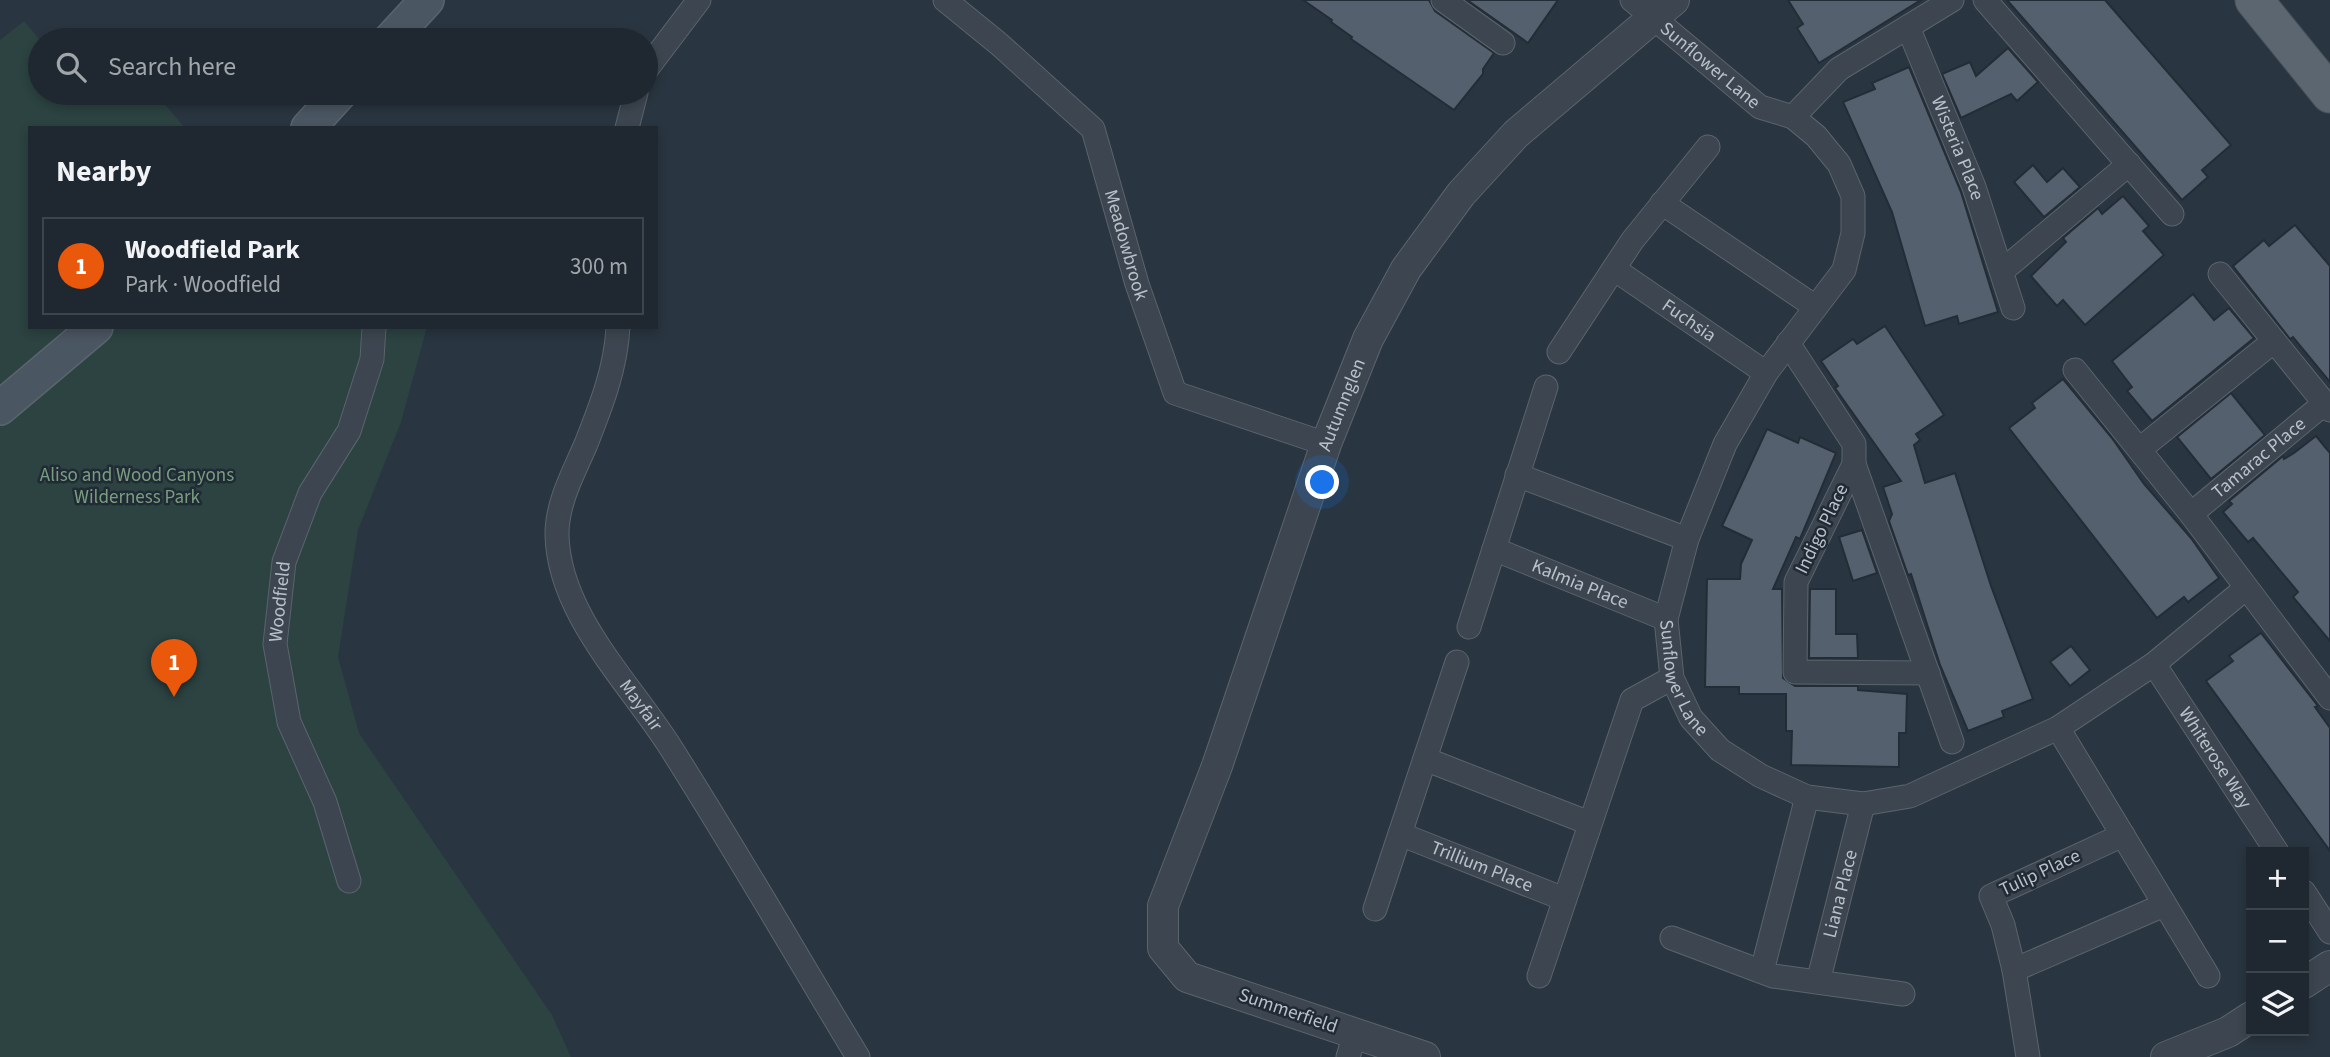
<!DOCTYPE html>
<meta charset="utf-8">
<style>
:root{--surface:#1f2830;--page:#273038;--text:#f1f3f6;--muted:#a1a6ab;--line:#3c444c;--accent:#ea580c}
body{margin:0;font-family:"Source Sans 3",sans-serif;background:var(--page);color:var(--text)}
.controls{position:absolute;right:21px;bottom:21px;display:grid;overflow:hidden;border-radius:0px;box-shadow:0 4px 10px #0003}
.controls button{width:63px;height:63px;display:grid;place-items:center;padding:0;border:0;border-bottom:2px solid var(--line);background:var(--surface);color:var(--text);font:35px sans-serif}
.you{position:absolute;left:1323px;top:483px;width:24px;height:24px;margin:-18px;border:5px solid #fff;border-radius:50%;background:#1a73e8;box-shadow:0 0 0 10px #1a73e833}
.badge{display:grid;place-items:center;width:46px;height:46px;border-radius:50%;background:var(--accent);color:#fff;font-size:23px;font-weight:700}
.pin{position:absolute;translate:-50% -58px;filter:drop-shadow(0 2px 4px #0008)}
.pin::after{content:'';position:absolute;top:37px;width:24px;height:21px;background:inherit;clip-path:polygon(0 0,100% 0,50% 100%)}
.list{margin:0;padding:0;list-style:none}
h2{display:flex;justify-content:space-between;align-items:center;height:91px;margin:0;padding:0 28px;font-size:30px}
h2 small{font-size:23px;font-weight:400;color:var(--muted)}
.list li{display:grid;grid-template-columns:46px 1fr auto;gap:21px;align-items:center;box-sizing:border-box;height:98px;margin:0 14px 14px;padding:0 14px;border:2px solid var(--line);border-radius:0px}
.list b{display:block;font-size:26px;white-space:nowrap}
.list p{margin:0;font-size:23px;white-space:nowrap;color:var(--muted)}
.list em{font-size:23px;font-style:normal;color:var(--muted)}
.icon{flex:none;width:38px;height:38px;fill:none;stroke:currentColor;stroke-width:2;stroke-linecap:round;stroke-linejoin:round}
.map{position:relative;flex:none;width:2330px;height:1057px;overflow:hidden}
.search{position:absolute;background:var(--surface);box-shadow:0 4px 10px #0003;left:28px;top:28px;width:630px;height:77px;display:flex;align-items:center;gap:18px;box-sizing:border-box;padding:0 24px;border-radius:38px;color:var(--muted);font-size:26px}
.panel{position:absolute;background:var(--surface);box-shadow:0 4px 10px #0003;left:28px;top:126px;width:630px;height:203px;border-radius:0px}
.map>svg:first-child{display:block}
.green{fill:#2c4342}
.building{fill:#54606d;stroke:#232d37;stroke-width:2}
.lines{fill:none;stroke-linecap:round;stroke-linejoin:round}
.minor-casing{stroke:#5a646d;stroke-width:25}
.tertiary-casing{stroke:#5a646d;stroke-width:32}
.secondary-casing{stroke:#5a646d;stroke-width:36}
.primary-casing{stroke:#49525c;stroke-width:39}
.minor{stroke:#3d4650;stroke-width:23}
.tertiary{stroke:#3d4650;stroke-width:30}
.secondary{stroke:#4b5663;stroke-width:33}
.primary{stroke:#5b6670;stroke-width:37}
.labels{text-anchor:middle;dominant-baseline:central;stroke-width:5;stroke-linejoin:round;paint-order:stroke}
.street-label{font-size:19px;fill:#b9c1ca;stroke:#212b35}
.park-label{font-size:19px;fill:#799e7f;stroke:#212b35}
</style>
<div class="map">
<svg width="2330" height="1057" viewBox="0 0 2330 1057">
<rect width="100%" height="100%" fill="#293540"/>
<!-- green -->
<path class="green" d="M24 21 40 40V93H155L185 128H30V327H427L401 422 358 530 338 657 359 733 552 1015 571 1057H0V40Z"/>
<!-- building -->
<g class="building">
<path d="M1303 0H1429L1435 11 1494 53 1483 69V74L1454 110 1351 39 1352 37 1331 22 1332 20Z"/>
<path d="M1467 0H1558L1528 43Z"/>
<path d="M1788 0H1921L1819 63 1797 28 1803 24Z"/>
<path d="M2007 0H2105L2231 145 2202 170 2208 177 2182 200Z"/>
<path d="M2008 48 2038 82 2017 101 2011 94 1961 118 1942 74 1970 62 1976 76Z"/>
<path d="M1909 67 1961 192 1998 312 1959 324 1957 316 1925 326 1892 212 1843 102 1875 89 1872 83Z"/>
<path d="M2033 165 2047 182 2063 168 2080 187 2044 217 2014 182Z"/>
<path d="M2123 196 2149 226 2143 231 2164 255 2085 325 2063 300 2057 306 2031 276 2066 242 2063 238 2098 208 2102 214Z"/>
<path d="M2295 225 2330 266V382L2293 337 2290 339 2233 266 2264 240 2269 246Z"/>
<path d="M2193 294 2214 320 2229 308 2254 338 2152 421 2127 391 2132 387 2112 361Z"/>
<path d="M1885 326 1944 415 1916 434 1920 440 1914 445 1925 483 1955 473 1991 586 2033 699 2002 711 2004 717 1968 731 1940 665 1911 574 1908 575 1889 521 1892 514 1883 487 1901 481 1835 388 1838 386 1821 361 1853 339 1857 344Z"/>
<path d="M2063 379 2112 438 2144 484 2191 538 2219 578 2188 602 2184 597 2157 618 2009 428 2035 408 2032 403Z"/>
<path d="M2231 393 2265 435 2211 479 2177 437Z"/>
<path d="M1767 429 1798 443 1800 437 1836 453 1800 539 1796 537 1773 589H1782L1783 678 1795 686H1858V690L1907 694 1906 733H1899V767L1791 765 1792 731H1786V694H1739V687H1705L1707 579H1740L1741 564 1752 540 1722 526Z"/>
<path d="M2316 436 2330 453V641L2293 597 2298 592 2253 538 2248 542 2223 512 2232 504 2229 501 2283 456 2284 459 2294 453Z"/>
<path d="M1862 530 1877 573 1853 581 1839 537Z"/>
<path d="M1810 589H1836V634H1857L1858 658H1809Z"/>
<path d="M2261 633 2318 706 2315 707 2330 728V851L2206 681 2233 661 2229 656Z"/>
<path d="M2071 646 2090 670 2070 686 2050 662Z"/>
</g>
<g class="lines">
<defs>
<g id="minor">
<path id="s1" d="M945 0 999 44 1093 129 1137 284 1175 393 1326 444"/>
<path d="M1443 0 1503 43"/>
<path id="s2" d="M1632 0 1760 107 1793 117 1816 136 1839 164 1853 196V233L1844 270 1766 373 1725 444 1687 539 1666 619 1672 678 1691 718 1720 750 1761 776 1807 797 1863 804 1910 796 2058 728 2154 664 2246 588"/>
<path d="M1985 0 2172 214"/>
<path id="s3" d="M1908 27 1974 187 2013 308"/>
<path d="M646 70 699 0"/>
<path d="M1793 117 1839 69 1952 0"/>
<path d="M627 128 636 93"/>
<path d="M1662 203 1814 306"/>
<path id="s4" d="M1614 269 1766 373"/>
<path d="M2002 271 2129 164"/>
<path d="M2220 274 2330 410"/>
<path id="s5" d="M618 327C616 368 601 406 586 444 574 472 557 502 557 534 558 613 628 681 669 745 734 847 795 953 858 1057"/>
<path d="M1788 343 1854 444V464L1952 742"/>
<path d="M1559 352 1632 241 1708 147"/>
<path d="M2075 370 2191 514 2330 698"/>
<path d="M2140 449 2274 341"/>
<path d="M1854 464 1796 582 1795 672 1928 673"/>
<path d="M1517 475 1687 539"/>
<path id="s6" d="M2191 514 2325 403"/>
<path id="s7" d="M1494 549 1666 619"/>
<path d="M1469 627 1546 387"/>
<path id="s8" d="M2154 664 2277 852"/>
<path d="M2058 728 2208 976"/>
<path d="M1425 759 1589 823"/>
<path id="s9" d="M1400 834 1564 899"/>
<path d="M2123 835 1991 896 2003 925 2014 970 2164 905"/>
<path id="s10" d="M349 881 325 802 289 722 275 644 284 562 310 493 349 431 372 359 374 327"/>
<path d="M2304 892 2330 932"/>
<path d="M1375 909 1457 662"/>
<path d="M1672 938 1773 976 1903 994"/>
<path d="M2014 970 2028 1057"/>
<path d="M1762 971 1807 797"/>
<path d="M1539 976 1632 700 1672 678"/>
<path id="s11" d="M1818 982 1863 804"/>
<path d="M1348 1057 1355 1034"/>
</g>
<g id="tertiary">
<path d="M2304 983 2330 966"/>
<path id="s12" d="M1425 1057 1187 977 1163 948V906L1217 766 1326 444 1368 339 1406 269 1461 194 1516 134 1674 0"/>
<path d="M2166 1057 2228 1032 2251 1017"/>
</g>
<g id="secondary">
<path d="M390 40 427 0"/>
<path d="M308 128 340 93"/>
<path d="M0 408 96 327"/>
</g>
<path id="primary" d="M2254 0 2330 94"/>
</defs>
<!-- minor casing -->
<use href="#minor" class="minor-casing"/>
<!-- tertiary casing -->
<use href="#tertiary" class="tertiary-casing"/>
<!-- secondary casing -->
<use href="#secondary" class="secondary-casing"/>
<!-- primary casing -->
<use href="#primary" class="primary-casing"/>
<!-- minor -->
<use href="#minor" class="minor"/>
<!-- tertiary -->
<use href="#tertiary" class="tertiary"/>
<!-- secondary -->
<use href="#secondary" class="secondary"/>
<!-- primary -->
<use href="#primary" class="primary"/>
</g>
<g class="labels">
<!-- street labels -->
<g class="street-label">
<text stroke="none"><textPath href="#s2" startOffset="102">Sunflower Lane</textPath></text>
<text stroke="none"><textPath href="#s3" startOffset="131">Wisteria Place</textPath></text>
<text stroke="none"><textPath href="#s1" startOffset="317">Meadowbrook</textPath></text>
<text stroke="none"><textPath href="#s4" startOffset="91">Fuchsia</textPath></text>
<text stroke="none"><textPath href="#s12" startOffset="863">Autumnglen</textPath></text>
<text stroke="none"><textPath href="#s6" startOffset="88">Tamarac Place</textPath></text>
<text transform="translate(1822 529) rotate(-64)">Indigo Place</text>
<text stroke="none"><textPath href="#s7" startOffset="93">Kalmia Place</textPath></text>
<text stroke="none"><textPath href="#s10" startOffset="292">Woodfield</textPath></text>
<text stroke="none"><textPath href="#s2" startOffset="836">Sunflower Lane</textPath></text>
<text stroke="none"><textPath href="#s5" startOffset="411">Mayfair</textPath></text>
<text stroke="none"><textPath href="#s8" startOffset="112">Whiterose Way</textPath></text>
<text stroke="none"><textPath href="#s9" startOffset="88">Trillium Place</textPath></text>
<text transform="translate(2040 873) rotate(-25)">Tulip Place</text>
<text stroke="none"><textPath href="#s11" startOffset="91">Liana Place</textPath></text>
<text transform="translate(1288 1011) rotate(19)">Summerfield</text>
</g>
<!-- park labels -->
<g class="park-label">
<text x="137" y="475">Aliso and Wood Canyons<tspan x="137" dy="22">Wilderness Park</tspan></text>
</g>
</g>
</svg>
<div class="controls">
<button>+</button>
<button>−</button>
<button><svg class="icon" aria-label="layers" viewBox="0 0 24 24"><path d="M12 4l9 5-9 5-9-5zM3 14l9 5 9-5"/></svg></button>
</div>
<div class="you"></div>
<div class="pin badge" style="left:174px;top:697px">1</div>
<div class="search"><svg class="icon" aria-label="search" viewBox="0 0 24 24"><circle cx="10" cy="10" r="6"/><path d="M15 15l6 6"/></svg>Search here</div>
<section class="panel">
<h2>Nearby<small></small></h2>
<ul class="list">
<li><span class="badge">1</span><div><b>Woodfield Park</b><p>Park · Woodfield</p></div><em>300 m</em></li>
</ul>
</section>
</div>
